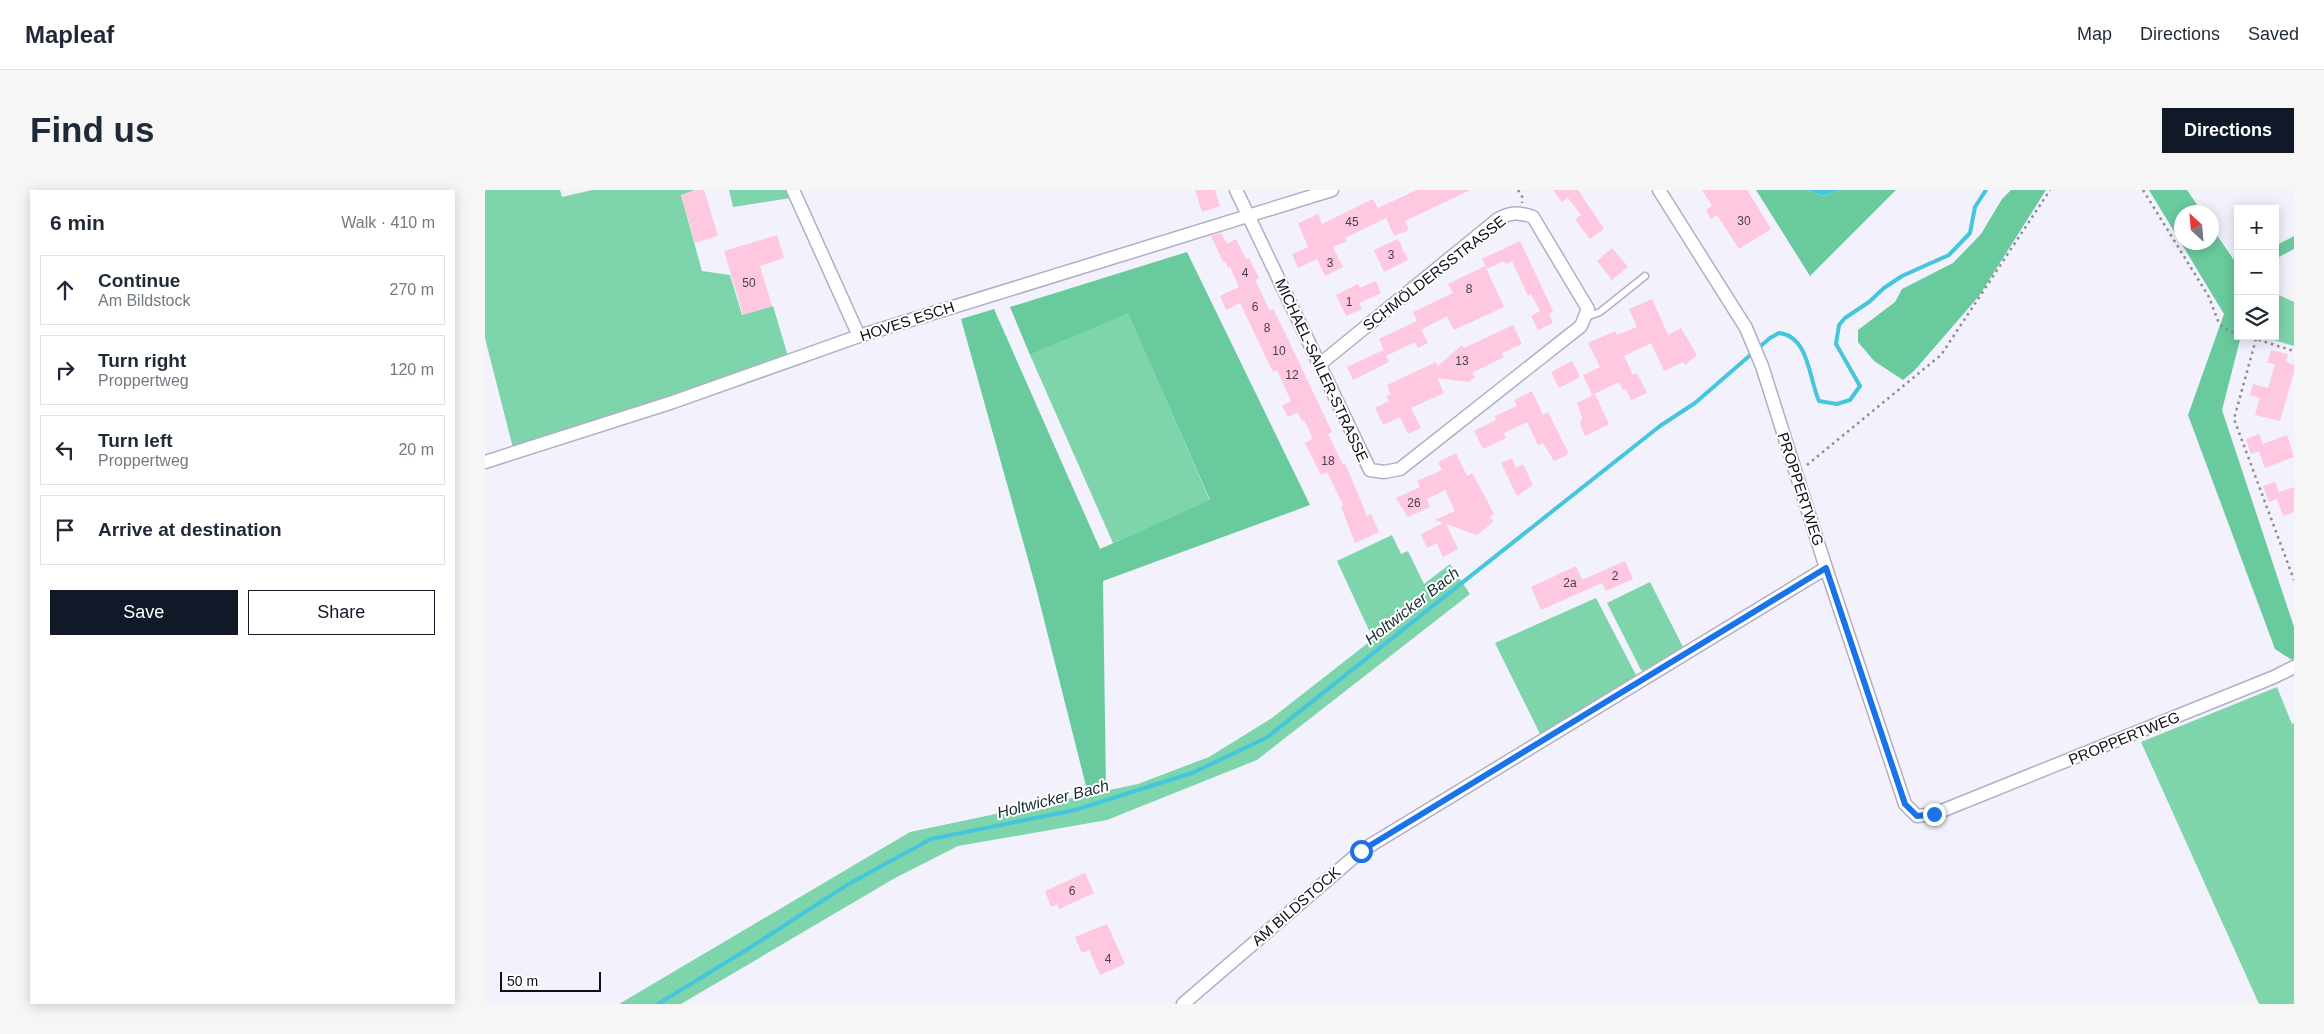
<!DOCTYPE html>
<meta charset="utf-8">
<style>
:root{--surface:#fff;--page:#f6f6f7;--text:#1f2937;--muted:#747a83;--line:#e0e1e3;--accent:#111827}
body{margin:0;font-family:Helvetica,sans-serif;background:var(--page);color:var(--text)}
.controls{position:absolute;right:15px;top:15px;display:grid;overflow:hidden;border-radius:0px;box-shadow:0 2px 12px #0003}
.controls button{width:45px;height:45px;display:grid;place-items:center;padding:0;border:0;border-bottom:1px solid var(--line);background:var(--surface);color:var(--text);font:25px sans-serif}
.compass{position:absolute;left:1689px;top:15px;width:45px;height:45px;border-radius:50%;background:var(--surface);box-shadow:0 2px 12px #0003;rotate:334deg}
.scale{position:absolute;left:15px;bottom:12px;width:101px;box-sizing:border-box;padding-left:5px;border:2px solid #0f0e17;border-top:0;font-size:14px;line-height:18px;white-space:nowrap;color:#0f0e17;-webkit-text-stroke:4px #fff;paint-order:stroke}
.stop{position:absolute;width:15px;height:15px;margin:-11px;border:4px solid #1a73e8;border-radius:50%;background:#fff}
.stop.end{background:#1a73e8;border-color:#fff;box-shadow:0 1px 5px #0008}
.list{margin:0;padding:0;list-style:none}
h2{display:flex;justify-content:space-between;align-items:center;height:65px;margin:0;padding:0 20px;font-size:21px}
h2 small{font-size:16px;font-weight:400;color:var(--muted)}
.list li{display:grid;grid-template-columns:32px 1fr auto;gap:15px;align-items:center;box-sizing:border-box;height:70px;margin:0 10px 10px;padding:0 10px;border:1px solid var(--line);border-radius:0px}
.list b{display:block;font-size:19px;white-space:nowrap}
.list p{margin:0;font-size:16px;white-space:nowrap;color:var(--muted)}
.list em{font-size:16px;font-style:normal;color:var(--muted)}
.actions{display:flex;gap:10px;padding:15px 20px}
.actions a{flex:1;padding:11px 0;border:1px solid var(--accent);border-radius:0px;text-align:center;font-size:18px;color:var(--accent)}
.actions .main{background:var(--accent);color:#fff}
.icon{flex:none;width:28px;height:28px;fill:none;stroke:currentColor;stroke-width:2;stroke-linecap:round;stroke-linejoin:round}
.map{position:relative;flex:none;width:1809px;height:814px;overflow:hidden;border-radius:0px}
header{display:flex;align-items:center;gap:30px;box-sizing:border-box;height:70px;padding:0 25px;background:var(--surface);border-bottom:1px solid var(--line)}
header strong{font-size:24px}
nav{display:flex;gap:28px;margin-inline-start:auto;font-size:18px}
.intro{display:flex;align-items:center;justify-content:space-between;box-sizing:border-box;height:120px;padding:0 30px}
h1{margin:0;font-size:35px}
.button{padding:12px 22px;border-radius:0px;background:var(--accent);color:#fff;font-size:18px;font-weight:700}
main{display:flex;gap:30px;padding:0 30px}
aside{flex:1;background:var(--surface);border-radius:0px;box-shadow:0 2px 12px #0003}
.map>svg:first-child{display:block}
.green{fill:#7ed5ab}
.forest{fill:#69cb9d}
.water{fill:#45c6dd}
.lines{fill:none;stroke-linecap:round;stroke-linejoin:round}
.stream{stroke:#45c6dd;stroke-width:4}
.building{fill:#fec8e0}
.service-casing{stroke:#b1aec7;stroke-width:9}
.minor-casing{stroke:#b1aec7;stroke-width:15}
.path{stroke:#8c8b95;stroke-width:2.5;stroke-dasharray:2.5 4;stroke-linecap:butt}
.service{stroke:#fff;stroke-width:6}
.minor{stroke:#fff;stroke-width:12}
.route{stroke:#1a73e8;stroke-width:6}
.labels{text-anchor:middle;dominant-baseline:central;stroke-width:4;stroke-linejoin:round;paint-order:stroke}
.number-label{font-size:12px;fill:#4b3c49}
.street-label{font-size:15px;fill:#0f0e17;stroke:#fff}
.water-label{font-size:16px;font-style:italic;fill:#182e33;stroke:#fff}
</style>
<header>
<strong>Mapleaf</strong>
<nav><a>Map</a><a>Directions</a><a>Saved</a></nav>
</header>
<div class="intro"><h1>Find us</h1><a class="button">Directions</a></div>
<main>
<aside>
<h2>6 min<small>Walk · 410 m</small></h2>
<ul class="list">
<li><svg class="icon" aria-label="ahead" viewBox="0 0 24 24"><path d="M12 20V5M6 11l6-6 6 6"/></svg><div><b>Continue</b><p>Am Bildstock</p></div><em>270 m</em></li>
<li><svg class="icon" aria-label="right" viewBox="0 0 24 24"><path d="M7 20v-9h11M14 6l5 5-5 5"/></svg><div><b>Turn right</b><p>Proppertweg</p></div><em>120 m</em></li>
<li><svg class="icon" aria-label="left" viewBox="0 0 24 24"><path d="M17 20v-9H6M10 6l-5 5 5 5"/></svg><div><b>Turn left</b><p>Proppertweg</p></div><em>20 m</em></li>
<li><svg class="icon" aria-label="arrive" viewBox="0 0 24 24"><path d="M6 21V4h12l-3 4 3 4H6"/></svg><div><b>Arrive at destination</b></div></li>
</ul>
<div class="actions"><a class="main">Save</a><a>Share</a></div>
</aside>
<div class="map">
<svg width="1809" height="814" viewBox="0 0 1809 814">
<rect width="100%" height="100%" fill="#f2f1fc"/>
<!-- green -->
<g class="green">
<path d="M0 0H75L77 7 107 0H210L196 5 217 81 245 85 257 125 288 116 303 166 28 258 0 148Z"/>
<path d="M244 0H302L306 8 248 17Z"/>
<path d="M1790 103 1809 112V156L1775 146H1790Z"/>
<path d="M643 122 725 311 628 353 545 165Z"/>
<path d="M907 345 916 364 923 361 939 394 965 374 985 404 772 570 622 630 473 656 410 688 196 814H134L425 642 653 594 724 567 787 528 888 449 852 371Z"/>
<path d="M1165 392 1198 457 1165 483 1156 480 1122 413Z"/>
<path d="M1111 408 1151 485 1149 493 1057 548 1010 453Z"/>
<path d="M1792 497 1807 534 1809 533V814H1774L1656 552Z"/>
</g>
<!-- forest -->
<g class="forest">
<path d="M1271 0H1322L1338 6 1355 0H1411L1325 86Z"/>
<path d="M1526 0H1561L1494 106 1429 181 1418 190 1389 171 1373 152V140L1410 112 1417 99 1468 73 1496 44 1517 9Z"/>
<path d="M1664 0H1702L1717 22H1696V52H1726L1727 38 1753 76V146H1756L1737 220 1809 437V469L1807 470 1790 459 1703 225 1739 124Z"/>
<path d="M1809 46V59L1790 69V56Z"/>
<path d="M702 62 825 315 618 391 621 601 603 604 551 398 476 129 509 119 615 359 725 310 643 123 545 165 525 117Z"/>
</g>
<!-- water -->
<path class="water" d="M1322 0H1355L1338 6Z"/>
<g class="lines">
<!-- stream -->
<path class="stream" d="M173 814 263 759 362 695 446 649 590 620 707 583 781 548 1175 236 1210 213 1285 148 1294 143C1324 146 1324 189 1334 211L1352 214 1365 210 1375 196 1351 154 1354 135 1360 128 1384 112 1399 98 1417 86 1464 65 1485 43 1490 17 1501 0"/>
</g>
<!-- building -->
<g class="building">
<path d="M212 0H219L233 46 210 53 196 5Z"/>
<path d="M710 0H730L735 16 717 22Z"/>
<path d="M932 0H985L920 31 924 40 909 46 901 28 860 48 862 51 848 57 858 77 840 86 832 69 813 78 807 64 823 57 813 33 833 24 837 34 888 9 893 18Z"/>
<path d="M1068 0H1093L1119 39 1105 49 1090 29 1096 25 1083 8 1077 12Z"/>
<path d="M1217 0H1262L1286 39 1254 59 1232 25 1226 29 1221 20 1227 16Z"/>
<path d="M736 43 742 54 751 49 761 69 764 68 774 88 770 90 785 121 788 119 801 145 847 242 843 244 858 275 860 273 882 326 886 324 894 342 870 353 858 322 856 316 858 315 842 282 836 285 820 253 828 249 819 230 817 231 813 222 803 227 797 216 806 211 792 180 788 182 755 113 741 120 735 106 754 97 745 77 743 78 740 71 738 72 726 46Z"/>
<path d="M292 45 299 68 275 76 287 116 258 125 239 61Z"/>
<path d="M913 49 923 70 899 82 889 60Z"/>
<path d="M1035 51 1068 121 1064 124 1068 133 1053 140 1046 126 1055 121 1046 104 1043 106 1027 71 1021 74 1019 71 1002 79 997 69Z"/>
<path d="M1127 58 1143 77 1127 90 1112 71Z"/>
<path d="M1000 76 1019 117 969 140 962 126 936 140 943 153 933 158 930 152 901 166 894 149 932 131 928 122 968 103 963 94Z"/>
<path d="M891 91 896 103 874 113 877 119 861 126 851 105 873 94 875 98Z"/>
<path d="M1167 109 1183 145 1196 138 1212 165 1200 175 1198 172 1179 181 1166 153 1139 166 1148 185 1152 183 1162 203 1146 210 1141 199 1138 200 1134 192 1107 205 1098 185 1115 177 1103 153 1130 141 1132 145 1152 137 1144 119Z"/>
<path d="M1028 135 1037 154 1017 163 1019 167 987 183 990 187 984 192 952 188 959 203 926 218 936 238 923 244 915 227 898 235 890 218 904 211 901 206 906 204 902 195 951 172 953 176 977 155 979 158Z"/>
<path d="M898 160 904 172 868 190 862 177Z"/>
<path d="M1786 160 1803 164 1801 172 1809 175V182L1795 231 1770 225 1775 208 1765 205 1768 194 1783 198 1790 174 1782 173Z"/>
<path d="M1087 171 1095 187 1074 198 1066 182Z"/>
<path d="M1047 201 1058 225 1063 222 1084 264 1069 271 1058 253 1053 255 1042 232 1019 243 1021 248 998 259 989 241 1011 230 1010 226 1032 216 1029 210Z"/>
<path d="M1110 204 1124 234 1100 246 1095 234 1097 227 1092 213Z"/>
<path d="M1774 244 1778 254 1802 245 1809 267 1780 278 1774 261 1766 264 1761 249Z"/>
<path d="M971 263 982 286 987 283 999 305 1009 324 1005 326 1008 332 992 345 961 334 973 359 958 367 952 353 942 358 936 344 958 333 950 330 970 321 960 300 942 309 945 317 923 327 911 308 935 297 932 291 957 280 953 272Z"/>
<path d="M1027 268 1031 278 1038 274 1048 295 1032 306 1016 273Z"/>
<path d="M1790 292 1794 302 1809 297V322L1798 326 1792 309 1784 312 1778 296Z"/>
<path d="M1140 371 1148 389 1121 401 1117 393 1056 420 1046 397 1091 376 1097 390Z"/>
<path d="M600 683 609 703 574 719 572 714 566 717 560 701Z"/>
<path d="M622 734 640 774 615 785 604 760 597 763 590 747Z"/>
</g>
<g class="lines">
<defs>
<path id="service" d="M1101 127 1115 122 1160 86"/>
<g id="minor">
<path d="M308 0 374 146"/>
<path d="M751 0 885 280 899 282 915 279 1096 136 1103 119 1048 27C1034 22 1026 22 1013 29L835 174"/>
<path d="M1174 0 1261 138 1277 176 1341 378 1420 614 1432 626 1449 624 1789 487 1809 477"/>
<path d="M0 272 188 212 374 146 847 0"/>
<path d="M698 814 876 661 1341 378"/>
</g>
</defs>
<!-- service casing -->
<use href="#service" class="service-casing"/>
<!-- minor casing -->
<use href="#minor" class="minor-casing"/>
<!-- path -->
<g class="path">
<path d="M1033 0 1037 6V13"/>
<path d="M1658 0 1724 107 1733 131 1738 138 1753 144"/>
<path d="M1761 146 1809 161"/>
<path d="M1771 149 1749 229 1809 390"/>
<path d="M1322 275 1456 165 1565 0"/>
</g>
<!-- service -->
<use href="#service" class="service"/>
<!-- minor -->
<use href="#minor" class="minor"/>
</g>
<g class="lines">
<!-- route -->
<path class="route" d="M876 661 1341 378 1420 614 1432 626 1449 624"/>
</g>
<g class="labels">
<!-- number labels -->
<g class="number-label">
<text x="1259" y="31">30</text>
<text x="867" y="32">45</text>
<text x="906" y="65">3</text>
<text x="845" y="73">3</text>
<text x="760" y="83">4</text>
<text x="264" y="93">50</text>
<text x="984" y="99">8</text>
<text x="864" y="112">1</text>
<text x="770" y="117">6</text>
<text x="782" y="138">8</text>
<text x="794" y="161">10</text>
<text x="977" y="171">13</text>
<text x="807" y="185">12</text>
<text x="843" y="271">18</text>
<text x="929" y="313">26</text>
<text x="1130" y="386">2</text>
<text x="1085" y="393">2a</text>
<text x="587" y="701">6</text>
<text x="623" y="769">4</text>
</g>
<!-- street labels -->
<g class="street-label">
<text transform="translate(949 83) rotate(-38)">SCHMÖLDERSSTRASSE</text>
<text transform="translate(422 131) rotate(-18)">HOVES ESCH</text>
<text transform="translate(837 180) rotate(65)">MICHAEL-SAILER-STRASSE</text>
<text transform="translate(1316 299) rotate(72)">PROPPERTWEG</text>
<text transform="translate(1639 548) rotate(-22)">PROPPERTWEG</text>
<text transform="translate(811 716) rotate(-41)">AM BILDSTOCK</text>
</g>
<!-- water labels -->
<g class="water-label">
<text transform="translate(927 416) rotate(-38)">Holtwicker Bach</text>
<text transform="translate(568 609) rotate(-14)">Holtwicker Bach</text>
</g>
</g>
</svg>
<div class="controls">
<button>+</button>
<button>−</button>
<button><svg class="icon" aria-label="layers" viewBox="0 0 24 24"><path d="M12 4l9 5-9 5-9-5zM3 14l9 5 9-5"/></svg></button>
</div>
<svg class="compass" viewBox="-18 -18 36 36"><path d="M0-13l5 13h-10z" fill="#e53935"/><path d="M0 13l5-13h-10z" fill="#747a83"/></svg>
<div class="scale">50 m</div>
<div class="stop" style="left:876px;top:661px"></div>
<div class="stop end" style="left:1449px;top:624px"></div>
</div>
</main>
